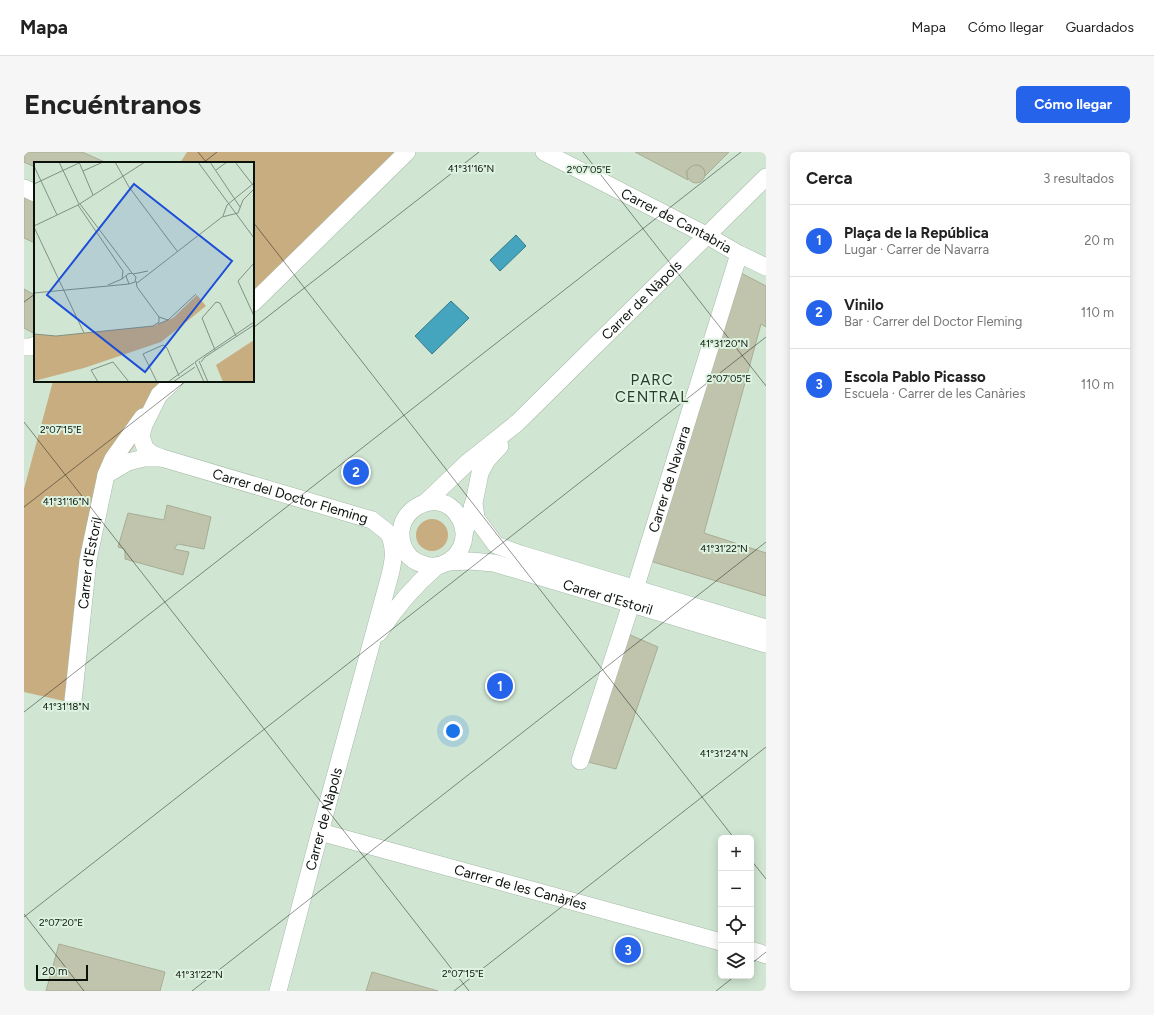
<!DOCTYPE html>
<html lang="es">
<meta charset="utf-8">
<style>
:root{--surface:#fff;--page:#f6f6f6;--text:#222;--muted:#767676;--line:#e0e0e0;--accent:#2563eb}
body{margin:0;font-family:Figtree,sans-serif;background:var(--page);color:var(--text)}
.controls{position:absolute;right:12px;bottom:12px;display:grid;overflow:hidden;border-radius:6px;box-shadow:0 2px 10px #0003}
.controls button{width:36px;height:36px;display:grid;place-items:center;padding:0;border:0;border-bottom:1px solid var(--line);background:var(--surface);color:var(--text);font:20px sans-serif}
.scale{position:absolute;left:12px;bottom:10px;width:52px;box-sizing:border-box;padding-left:4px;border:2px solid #0b120c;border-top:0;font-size:11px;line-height:14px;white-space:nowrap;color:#0b120c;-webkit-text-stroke:3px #ddf3e0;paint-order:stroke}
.you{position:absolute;left:429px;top:579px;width:14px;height:14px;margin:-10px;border:3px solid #fff;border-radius:50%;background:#1a73e8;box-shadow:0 0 0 6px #1a73e833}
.badge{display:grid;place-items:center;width:26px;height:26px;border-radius:50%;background:var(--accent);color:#fff;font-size:13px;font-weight:700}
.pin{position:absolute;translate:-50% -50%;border:2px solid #fff;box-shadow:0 1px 4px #0006}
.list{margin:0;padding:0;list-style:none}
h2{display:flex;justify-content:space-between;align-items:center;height:52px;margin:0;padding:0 16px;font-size:17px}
h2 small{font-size:13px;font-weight:400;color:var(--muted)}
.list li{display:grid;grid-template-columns:26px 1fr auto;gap:12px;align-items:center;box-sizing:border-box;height:72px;padding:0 16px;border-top:1px solid var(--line)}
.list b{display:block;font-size:15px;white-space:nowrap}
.list p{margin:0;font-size:13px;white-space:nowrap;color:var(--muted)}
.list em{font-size:13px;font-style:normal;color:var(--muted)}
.icon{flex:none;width:22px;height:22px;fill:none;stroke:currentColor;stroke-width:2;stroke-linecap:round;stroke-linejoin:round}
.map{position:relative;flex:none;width:742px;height:839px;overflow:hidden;border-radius:6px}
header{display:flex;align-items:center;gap:24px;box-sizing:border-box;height:56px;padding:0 20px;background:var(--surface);border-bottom:1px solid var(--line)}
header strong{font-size:19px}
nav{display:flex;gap:22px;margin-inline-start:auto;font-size:14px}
.intro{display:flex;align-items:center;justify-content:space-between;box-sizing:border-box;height:96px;padding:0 24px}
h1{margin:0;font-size:28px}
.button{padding:10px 18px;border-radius:6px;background:var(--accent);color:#fff;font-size:14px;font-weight:700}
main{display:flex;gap:24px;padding:0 24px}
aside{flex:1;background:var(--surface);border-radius:6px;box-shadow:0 2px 10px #0003}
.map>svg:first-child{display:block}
.green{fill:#c8ad81}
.water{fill:#45a5bf;stroke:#347989}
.building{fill:#c0c4ac;stroke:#a8ac94}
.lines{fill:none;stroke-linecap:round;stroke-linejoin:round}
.street-casing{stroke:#a4b9a7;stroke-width:18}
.street{stroke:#fff;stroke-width:17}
.ticks{fill:none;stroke:#0b120c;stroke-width:1;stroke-opacity:0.45}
.labels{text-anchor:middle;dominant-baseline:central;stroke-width:4;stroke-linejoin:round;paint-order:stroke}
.street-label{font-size:14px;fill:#0b120c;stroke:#ddf3e0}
.neighbourhood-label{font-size:15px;letter-spacing:1px;fill:#2b3c2e;stroke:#ddf3e0}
.inset-road{fill:none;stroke:#819183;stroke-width:1}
.view{fill:#1d4ed8;fill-opacity:0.15;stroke:#1d4ed8;stroke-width:2}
.inset-edge{fill:none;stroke:#0b120c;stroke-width:2}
.ticks-label{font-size:10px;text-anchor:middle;fill:#0b120c;stroke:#ddf3e0;stroke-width:4;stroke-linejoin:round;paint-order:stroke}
</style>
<header>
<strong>Mapa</strong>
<nav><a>Mapa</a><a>Cómo llegar</a><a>Guardados</a></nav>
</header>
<div class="intro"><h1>Encuéntranos</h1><a class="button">Cómo llegar</a></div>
<main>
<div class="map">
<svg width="742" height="839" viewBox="0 0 742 839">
<rect width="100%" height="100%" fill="#d0e6d3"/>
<!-- green -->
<g class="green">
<path d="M163 0H383L229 151V11H156Z"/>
<path d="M29 229H150L117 284 68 353 40 549 0 540V337Z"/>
<circle cx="408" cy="383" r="16"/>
</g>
<!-- water -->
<g class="water">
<path d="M492 83 502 94 476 119 466 108Z"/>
<path d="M427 149 445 166 408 202 391 184Z"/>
</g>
<!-- building -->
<g class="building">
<path d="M0 0H58L83 11H11V15L0 10Z"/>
<path d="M611 0H705L681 24 680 17 677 14 672 13 666 15 662 20 664 28Z"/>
<circle cx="672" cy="22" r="9"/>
<path d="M0 45 11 50V91L0 86Z"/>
<path d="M717 121 742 134V175L737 172 680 381 742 401V444L626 409Z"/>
<path d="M0 137 11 143V182L0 176Z"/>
<path d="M143 353 187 365 180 397 154 392 150 397 165 400 159 423 101 407V397L94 395 104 361 140 368Z"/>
<path d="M604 482 634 495 592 617 564 610Z"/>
<path d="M35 792 141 820 136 839H22Z"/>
<path d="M348 820 414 839H342Z"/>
</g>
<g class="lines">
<defs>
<g id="street">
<path id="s1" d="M520 0 682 83 715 102 742 115"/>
<path d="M0 36 11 41"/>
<path d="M229 151 383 0"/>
<path d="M0 195H7L11 193"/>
<path id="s2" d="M150 229 135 243 120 273 117 284 121 296 128 302 138 306 348 368 362 379 383 402"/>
<path d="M476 294 463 308 456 321 450 351 452 366 472 393 496 402 742 476"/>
<path d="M82 323 104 310 120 306H138"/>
<path id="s3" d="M401 351 443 311 493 271 742 25"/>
<path d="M440 380C439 375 438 369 435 365 415 330 360 361 382 400 386 407 394 411 401 413 417 418 435 406 439 390 440 386 440 382 441 378 444 369 447 361 449 352"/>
<path id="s4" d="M424 410 446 409 470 411 742 492"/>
<path id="s5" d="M611 437 715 102"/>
<path d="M355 481C371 456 391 433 413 414"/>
<path id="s6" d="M49 549 64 408 82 323 89 307 119 265"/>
<path d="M556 609 607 452"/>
<path id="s7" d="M296 680 697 790"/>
<path d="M727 798 742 803"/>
<path id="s8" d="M254 839 296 680 366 423C370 406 371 400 366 383"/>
</g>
</defs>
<!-- street casing -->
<use href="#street" class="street-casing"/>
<!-- street -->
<use href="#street" class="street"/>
</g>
<!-- ticks -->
<path class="ticks" d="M174 0 183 11M559 0 742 234M179 11 193 0M229 70 710 686M0 150 11 142M229 176 455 0M0 270 445 839M0 355 162 229M0 560 717 0M727 708 742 727M0 762 60 839M0 765 742 185M727 812 742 800M168 839 742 390M430 839 742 595M692 839 711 824"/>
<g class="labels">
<!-- street labels -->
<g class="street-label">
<text stroke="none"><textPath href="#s1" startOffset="149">Carrer de Cantabria</textPath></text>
<text stroke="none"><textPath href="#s3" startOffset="297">Carrer de Nàpols</textPath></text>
<text stroke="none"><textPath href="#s5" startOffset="115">Carrer de Navarra</textPath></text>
<text stroke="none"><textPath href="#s2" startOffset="232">Carrer del Doctor Fleming</textPath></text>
<text stroke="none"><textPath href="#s6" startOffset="139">Carrer d'Estoril</textPath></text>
<text stroke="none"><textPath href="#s4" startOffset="165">Carrer d'Estoril</textPath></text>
<text stroke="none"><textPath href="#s8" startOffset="178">Carrer de Nàpols</textPath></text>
<text stroke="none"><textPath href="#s7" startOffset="208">Carrer de les Canàries</textPath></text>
</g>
<!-- neighbourhood labels -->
<g class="neighbourhood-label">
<text x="628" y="228">PARC<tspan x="628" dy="17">CENTRAL</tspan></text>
</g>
</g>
<!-- overview -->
<g transform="translate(10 10)">
<rect width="220" height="220" fill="#d0e6d3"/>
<path d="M163 133 172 144 127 180 50 206 0 219V172L22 174 119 164 139 156ZM220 178V220H189L182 203Z" fill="#c8ad81"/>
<path class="inset-road" d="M25 0 45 42M45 0 59 33M81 0 95 25 143 89M164 0 220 76M176 0 206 45M201 0 219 23M0 4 23 53M182 8 193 0M49 9 69 0M0 22 45 1M46 42 98 111M44 43 89 109 88 117 74 123M189 54 193 43 220 21M0 64 44 43 111 0M0 65 50 171M220 101 204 119 220 154M99 112 114 109M88 117 94 112 98 111 102 115 101 120 95 122 92 114M102 119 103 125 125 155 134 158M103 121 188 55 204 51 209 38 220 27M0 131 95 122M124 162 134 158 162 132M0 172 22 174 119 164 125 160V155M181 188 168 156 182 140 186 141 202 174M165 199 174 220M167 200 171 195 220 163M64 220 57 208 79 200 95 220M123 220 109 192 129 183 133 186 145 214M134 220 160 201M139 220 161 205M170 220 161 200 220 160"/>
<path class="view" d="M100 22 198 99 111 210 13 133Z"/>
<rect width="220" height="220" class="inset-edge"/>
</g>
<g class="ticks-label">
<text x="447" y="20">41°31'16"N</text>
<text x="565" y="21">2°07'05"E</text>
<text x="700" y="195">41°31'20"N</text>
<text x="705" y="230">2°07'05"E</text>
<text x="37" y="281">2°07'15"E</text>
<text x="42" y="353">41°31'16"N</text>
<text x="700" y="400">41°31'22"N</text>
<text x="42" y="558">41°31'18"N</text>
<text x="700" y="605">41°31'24"N</text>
<text x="37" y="774">2°07'20"E</text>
<text x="439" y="825">2°07'15"E</text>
<text x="175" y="826">41°31'22"N</text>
</g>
</svg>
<div class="controls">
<button>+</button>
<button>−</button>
<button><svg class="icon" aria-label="locate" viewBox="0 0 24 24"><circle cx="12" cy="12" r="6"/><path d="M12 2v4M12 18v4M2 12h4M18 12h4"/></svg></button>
<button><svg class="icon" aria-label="layers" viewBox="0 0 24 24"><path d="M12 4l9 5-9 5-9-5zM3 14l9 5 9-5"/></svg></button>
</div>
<div class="scale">20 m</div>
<div class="you"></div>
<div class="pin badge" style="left:476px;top:534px">1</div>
<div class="pin badge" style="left:332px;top:320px">2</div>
<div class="pin badge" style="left:604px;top:798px">3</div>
</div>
<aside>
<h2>Cerca<small>3 resultados</small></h2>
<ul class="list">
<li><span class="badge">1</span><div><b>Plaça de la República</b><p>Lugar · Carrer de Navarra</p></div><em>20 m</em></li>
<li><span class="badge">2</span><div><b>Vinilo</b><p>Bar · Carrer del Doctor Fleming</p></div><em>110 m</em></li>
<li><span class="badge">3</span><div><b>Escola Pablo Picasso</b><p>Escuela · Carrer de les Canàries</p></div><em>110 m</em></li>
</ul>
</aside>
</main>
